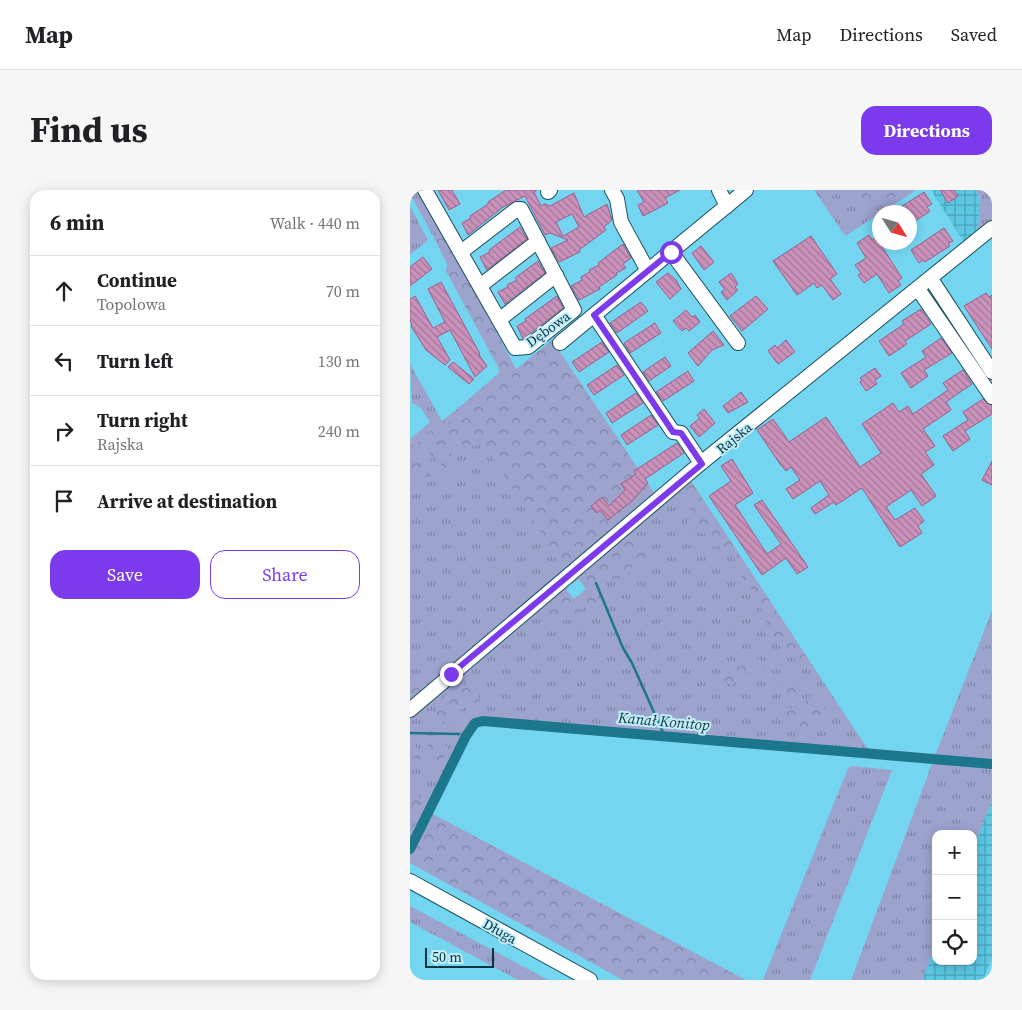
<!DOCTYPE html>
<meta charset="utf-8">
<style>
:root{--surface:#fff;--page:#f6f6f6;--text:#202124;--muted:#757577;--line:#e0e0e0;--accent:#7c3aed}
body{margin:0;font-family:"Source Serif 4",serif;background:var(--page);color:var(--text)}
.controls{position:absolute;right:15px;bottom:15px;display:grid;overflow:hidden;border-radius:10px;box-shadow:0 2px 12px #0003}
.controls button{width:45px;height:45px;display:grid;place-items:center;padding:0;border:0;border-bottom:1px solid var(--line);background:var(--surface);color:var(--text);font:25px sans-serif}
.compass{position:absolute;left:462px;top:15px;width:45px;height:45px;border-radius:50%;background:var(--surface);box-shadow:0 2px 12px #0003;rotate:127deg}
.scale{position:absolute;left:15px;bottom:12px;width:69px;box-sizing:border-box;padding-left:5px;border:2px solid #08353f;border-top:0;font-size:14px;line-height:18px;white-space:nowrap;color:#08353f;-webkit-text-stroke:4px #c2effc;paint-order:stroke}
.stop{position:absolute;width:15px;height:15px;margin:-11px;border:4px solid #7c3aed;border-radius:50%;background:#fff}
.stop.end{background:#7c3aed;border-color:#fff;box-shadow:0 1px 5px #0008}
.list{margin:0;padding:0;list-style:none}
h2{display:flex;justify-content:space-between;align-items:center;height:65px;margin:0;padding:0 20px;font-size:21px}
h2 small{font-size:16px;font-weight:400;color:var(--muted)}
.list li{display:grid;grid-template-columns:32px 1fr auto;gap:15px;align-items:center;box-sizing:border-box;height:70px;padding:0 20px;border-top:1px solid var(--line)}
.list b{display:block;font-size:19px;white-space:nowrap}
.list p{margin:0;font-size:16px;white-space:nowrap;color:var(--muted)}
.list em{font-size:16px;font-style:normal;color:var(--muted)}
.actions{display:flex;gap:10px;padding:15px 20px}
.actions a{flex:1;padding:11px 0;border:1px solid var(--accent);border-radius:15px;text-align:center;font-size:18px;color:var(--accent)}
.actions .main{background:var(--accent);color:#fff}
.icon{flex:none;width:28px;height:28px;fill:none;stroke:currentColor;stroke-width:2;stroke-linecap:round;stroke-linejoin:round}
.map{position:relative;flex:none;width:582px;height:790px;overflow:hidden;border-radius:15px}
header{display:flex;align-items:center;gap:30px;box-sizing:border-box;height:70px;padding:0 25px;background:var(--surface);border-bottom:1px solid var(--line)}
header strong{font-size:24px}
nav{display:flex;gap:28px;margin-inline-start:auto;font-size:18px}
.intro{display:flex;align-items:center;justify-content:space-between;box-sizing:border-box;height:120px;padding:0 30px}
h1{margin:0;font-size:35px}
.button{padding:12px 22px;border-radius:15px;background:var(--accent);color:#fff;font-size:18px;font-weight:700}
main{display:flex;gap:30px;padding:0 30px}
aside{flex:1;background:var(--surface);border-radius:15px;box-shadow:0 2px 12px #0003}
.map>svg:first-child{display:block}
.industrial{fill:url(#industrial-grid)}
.grass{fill:url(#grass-tufts)}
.forest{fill:url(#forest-crowns)}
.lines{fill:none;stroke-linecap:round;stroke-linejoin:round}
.stream{stroke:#1c778c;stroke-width:2.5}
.canal{stroke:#1c778c;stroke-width:10}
.building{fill:url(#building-back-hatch);stroke:#9c608d;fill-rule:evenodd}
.minor-casing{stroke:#194f5c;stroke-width:16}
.minor{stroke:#fff;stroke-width:14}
.route{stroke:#7c3aed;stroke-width:6}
.labels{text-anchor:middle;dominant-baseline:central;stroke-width:4;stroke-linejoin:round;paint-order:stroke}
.street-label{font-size:14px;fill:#08353f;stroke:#c2effc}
.water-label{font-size:15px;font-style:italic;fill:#0f3741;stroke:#c2effc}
</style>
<header>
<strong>Map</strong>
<nav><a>Map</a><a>Directions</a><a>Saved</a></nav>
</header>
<div class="intro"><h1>Find us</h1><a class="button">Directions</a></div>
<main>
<aside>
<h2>6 min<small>Walk · 440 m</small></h2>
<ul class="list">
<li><svg class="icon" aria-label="ahead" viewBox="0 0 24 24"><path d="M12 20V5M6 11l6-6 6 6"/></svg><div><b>Continue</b><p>Topolowa</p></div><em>70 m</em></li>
<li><svg class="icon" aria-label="left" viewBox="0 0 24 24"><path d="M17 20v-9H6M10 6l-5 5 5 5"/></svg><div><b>Turn left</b></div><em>130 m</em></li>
<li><svg class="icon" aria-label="right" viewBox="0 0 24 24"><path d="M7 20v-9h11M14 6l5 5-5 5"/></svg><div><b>Turn right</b><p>Rajska</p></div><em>240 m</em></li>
<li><svg class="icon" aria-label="arrive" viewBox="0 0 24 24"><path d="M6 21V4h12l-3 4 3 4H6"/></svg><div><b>Arrive at destination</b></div></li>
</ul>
<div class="actions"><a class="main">Save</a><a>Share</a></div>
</aside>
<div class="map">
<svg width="582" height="790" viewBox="0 0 582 790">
<defs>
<pattern id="industrial-grid" width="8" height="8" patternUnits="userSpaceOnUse" patternTransform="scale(1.25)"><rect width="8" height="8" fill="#5bc7e2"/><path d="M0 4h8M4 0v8" fill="none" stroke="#49a2b9"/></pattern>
<pattern id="grass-tufts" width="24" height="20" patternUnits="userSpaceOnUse" patternTransform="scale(1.25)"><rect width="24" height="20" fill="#9ca3cd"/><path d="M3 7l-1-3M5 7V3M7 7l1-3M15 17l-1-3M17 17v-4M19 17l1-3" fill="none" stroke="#7d86a8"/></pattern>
<pattern id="forest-crowns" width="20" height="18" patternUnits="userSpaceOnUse" patternTransform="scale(1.25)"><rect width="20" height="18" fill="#9ca3cd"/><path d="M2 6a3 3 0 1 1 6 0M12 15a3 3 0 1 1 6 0" fill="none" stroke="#7d86a8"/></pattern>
<pattern id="building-back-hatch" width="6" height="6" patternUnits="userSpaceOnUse" patternTransform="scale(1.25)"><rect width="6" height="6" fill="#ca91ba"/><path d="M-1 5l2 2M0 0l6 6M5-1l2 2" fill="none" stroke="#a27799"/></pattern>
</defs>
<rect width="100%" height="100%" fill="#73d5ef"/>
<!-- industrial -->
<g class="industrial">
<path d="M521 0H565L570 8 568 39 556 50 555 54Z"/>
<path d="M582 610V768L573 790H512L526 754V771H563V658Z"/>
</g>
<!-- grass -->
<g class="grass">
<path d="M0 0H10L32 39 23 46 0 4Z"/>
<path d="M404 0H506L435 46Z"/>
<path d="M565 0H576L582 9V32L555 54V50L568 39 570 8Z"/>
<path d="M0 16 18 50 0 65Z"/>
<path d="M0 174 32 231 45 221 65 240 156 381 0 513V249L20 232 11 218 2 213Z"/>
<path d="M279 288 457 558 523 564 526 563 582 421V572L72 528 64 530 59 535 17 621 0 612V523L153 397 158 398 156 400 164 409 176 399 169 389 162 394 159 391 267 303Z"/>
<path d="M523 571 582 576V610L563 658V644H526V754L512 790H441Z"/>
<path d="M443 576 482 580 400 790H353L438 578Z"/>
<path d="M0 716 138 790H108L0 732Z"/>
</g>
<!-- forest -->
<g class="forest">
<path d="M404 0H434L428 1 419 9 411 10Z"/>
<path d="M445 0H457L458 6 469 24 462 28Z"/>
<path d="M468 0H506L472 22Z"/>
<path d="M32 39 106 179 142 150 247 307 156 381 71 250 66 256 45 255 40 262 45 267 40 286 37 287 30 282 32 272 25 265 19 271 22 276V284L19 287H0V268L12 275 20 263 21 255 52 228 48 225 0 267V259L88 184 89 179 36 81 37 74 23 46Z"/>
<path d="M279 288 398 469 388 470 371 462 370 457 359 442 356 427 341 400 332 392 330 379 323 365 315 356 302 357 299 345C291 342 281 344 275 335L284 326 274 309 267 303Z"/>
<path d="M214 346 217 350 231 347 235 352 236 372H225L216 388 187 391 185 393 189 413C185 415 182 413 178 415 161 423 153 444 132 425L131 417 153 397 158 398 156 400 164 409 177 399 169 389 162 394 159 391Z"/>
<path d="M579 429 582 435 576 456 567 460Z"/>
<path d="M337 468 350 469 355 475 353 478 333 485 321 496 311 488 319 479 330 476Z"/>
<path d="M2 486 9 491 15 501 0 513Z"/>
<path d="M48 489 53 494 67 498 70 511C65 515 49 518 47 523 46 525 47 528 46 531L37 534 26 528 25 520 36 505 42 502 45 497 42 492Z"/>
<path d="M377 489 390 496 388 501C382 504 372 504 367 500L368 492Z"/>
<path d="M400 506 416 520V531C413 532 382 542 380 541L372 533 369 518H388Z"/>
<path d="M21 552 37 556C39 578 12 572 0 567V554L4 555 11 563Z"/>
<path d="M0 597 12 611 17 621 336 790H213L0 673Z"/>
</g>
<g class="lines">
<!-- stream -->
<g class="stream">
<path d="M186 393 213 458 222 473 255 547"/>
<path d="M0 543 49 544"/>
</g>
<!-- canal -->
<path class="canal" d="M0 659 56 546 65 533 73 531 582 574"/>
</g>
<!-- building -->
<g class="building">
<path d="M28 0H42L50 14 39 20Z"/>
<path d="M96 0H127L124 2 131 16 135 14 140 16 164 3 174 27 197 14 202 30 194 37 196 40 169 60 170 62 149 72 141 58 158 50 140 43 135 45 115 6 93 17 58 45 52 33 61 28 60 26 78 14V12ZM162 24 169 37 153 46 146 32Z"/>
<path d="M227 0H270L255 8 258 13 233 26 228 15 234 12Z"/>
<path d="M530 0H544L548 6 538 13Z"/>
<path d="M514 2 522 14 517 17 520 21 516 24 500 34V22H483Z"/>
<path d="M110 37 117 49 77 80 70 67 80 62 79 60Z"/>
<path d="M534 38 543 51 538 53 540 56 515 72 513 70 509 73 501 60Z"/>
<path d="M459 45 462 50 466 47 492 88 488 91 491 95 479 103 467 84 454 93 448 85 451 83 445 75 456 68 447 53Z"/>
<path d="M401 46 427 84 420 89 431 104 423 110 412 95 407 98 404 93 387 105 363 71Z"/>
<path d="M213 54 221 68 213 74 216 78 206 83 207 85 189 97 190 99 169 110 161 96 172 90 171 87 180 82 179 80 189 75 188 73Z"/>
<path d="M291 56 304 72 294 80 282 63Z"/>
<path d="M13 67 22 79 0 96V77Z"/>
<path d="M128 71 135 83 95 114 88 102 98 97 97 95 107 90 105 88Z"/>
<path d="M258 83 266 90 271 99 260 109 246 92Z"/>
<path d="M321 83 328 94 325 97 328 100 317 110 311 102 315 100 309 92Z"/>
<path d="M31 92 70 164 69 165 77 176 65 187 40 140 27 147 40 170 35 175 16 160 1 136 2 135 0 130V109L5 106 23 138 35 132 18 99Z"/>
<path d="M576 103 579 107 582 105V159L554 116Z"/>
<path d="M147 106 153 118 113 149 107 136 116 131 115 129Z"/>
<path d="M346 106 358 119 332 141 320 126Z"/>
<path d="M231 112 238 121 207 143 200 133Z"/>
<path d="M511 119 521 134 495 151 497 154 479 166 469 151 494 134 492 131Z"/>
<path d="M276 120 282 127 285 125 290 132 279 141 276 138 272 141 263 131Z"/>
<path d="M245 133 251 143 220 163 214 153Z"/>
<path d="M303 141 314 155 302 160 288 176 278 163Z"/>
<path d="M531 148 542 163 514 180 518 186 501 198 491 183 516 167 512 161Z"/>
<path d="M376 150 385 162 368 174 358 161 365 155 367 158Z"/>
<path d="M192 152 199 162 169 182 162 172Z"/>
<path d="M255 167 261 176 239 191 233 182Z"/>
<path d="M43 172 64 189 59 194 38 177Z"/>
<path d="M207 175 214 185 184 205 177 195Z"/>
<path d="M465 178 471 186 465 190 467 194 456 201 450 192 452 190 450 188Z"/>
<path d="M553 180 562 194 536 212 541 220 513 239 525 256 515 262 524 275 511 284 526 306 512 316 501 300 476 317 485 330 505 318 514 331 508 336 512 343 490 357 452 298 426 315 424 312 405 324 401 318 419 305 410 291 383 309 376 299 390 290 381 277 376 281 370 274 347 240 363 229 379 252 416 227 450 277 471 263 452 234 483 213 489 222 498 216 503 224 538 200 533 193Z"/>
<path d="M278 181 284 191 253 211 246 202Z"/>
<path d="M331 202 338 212 318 223 313 216Z"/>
<path d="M226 203 233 213 202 233 196 223Z"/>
<path d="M573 209 582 216V224L555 241 560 249 543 261 533 246 558 230 553 222Z"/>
<path d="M294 219 305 233 289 247 280 236 290 228 287 225Z"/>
<path d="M241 225 248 235 217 255 211 245Z"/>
<path d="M267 253 274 263 235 289 238 293 222 311 198 330 190 320 187 323 181 316 192 307 199 316 215 300 211 294 226 284 224 281Z"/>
<path d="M322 269 343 303 325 315 357 364 371 354 344 315 352 310 398 377 387 384 376 368 352 385 299 306 321 291 311 276Z"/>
<path d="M582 271V295L572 290Z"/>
</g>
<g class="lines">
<defs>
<g id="minor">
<path d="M15 0 105 158 118 157 164 120 111 19H107L51 62"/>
<path d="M202 0 207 9 211 32 238 81"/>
<path d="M309 0 317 16"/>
<path d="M138 2 140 0"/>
<path d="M261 62 328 153"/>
<path d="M521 89 582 182"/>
<path d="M70 96 128 51"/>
<path d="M508 99 582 207"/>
<path d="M184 125 263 242 271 243 291 273"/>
<path d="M89 130 146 85"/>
<path d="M150 153 336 0"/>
<path d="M0 520 291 273 582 38"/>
<path d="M0 691 180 790"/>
</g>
</defs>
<!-- minor casing -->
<use href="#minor" class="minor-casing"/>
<!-- minor -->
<use href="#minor" class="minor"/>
</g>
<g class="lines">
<!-- route -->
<path class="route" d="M41 484 292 274 271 243 263 242 184 125 261 62"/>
</g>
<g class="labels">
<!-- street labels -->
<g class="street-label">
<text transform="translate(138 139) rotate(-36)">Dębowa</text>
<text transform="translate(324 248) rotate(-39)">Rajska</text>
<text transform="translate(90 741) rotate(29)">Długa</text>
</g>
<!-- water labels -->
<g class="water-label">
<text transform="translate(254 531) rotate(5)">Kanał Konitop</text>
</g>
</g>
</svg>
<div class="controls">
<button>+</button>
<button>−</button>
<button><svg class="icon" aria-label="locate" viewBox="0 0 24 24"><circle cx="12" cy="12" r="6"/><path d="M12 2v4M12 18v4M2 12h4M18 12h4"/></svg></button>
</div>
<svg class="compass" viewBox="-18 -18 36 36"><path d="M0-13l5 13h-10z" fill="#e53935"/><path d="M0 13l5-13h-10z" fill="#757577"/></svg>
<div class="scale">50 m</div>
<div class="stop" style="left:261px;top:62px"></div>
<div class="stop end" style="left:41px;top:484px"></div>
</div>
</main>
